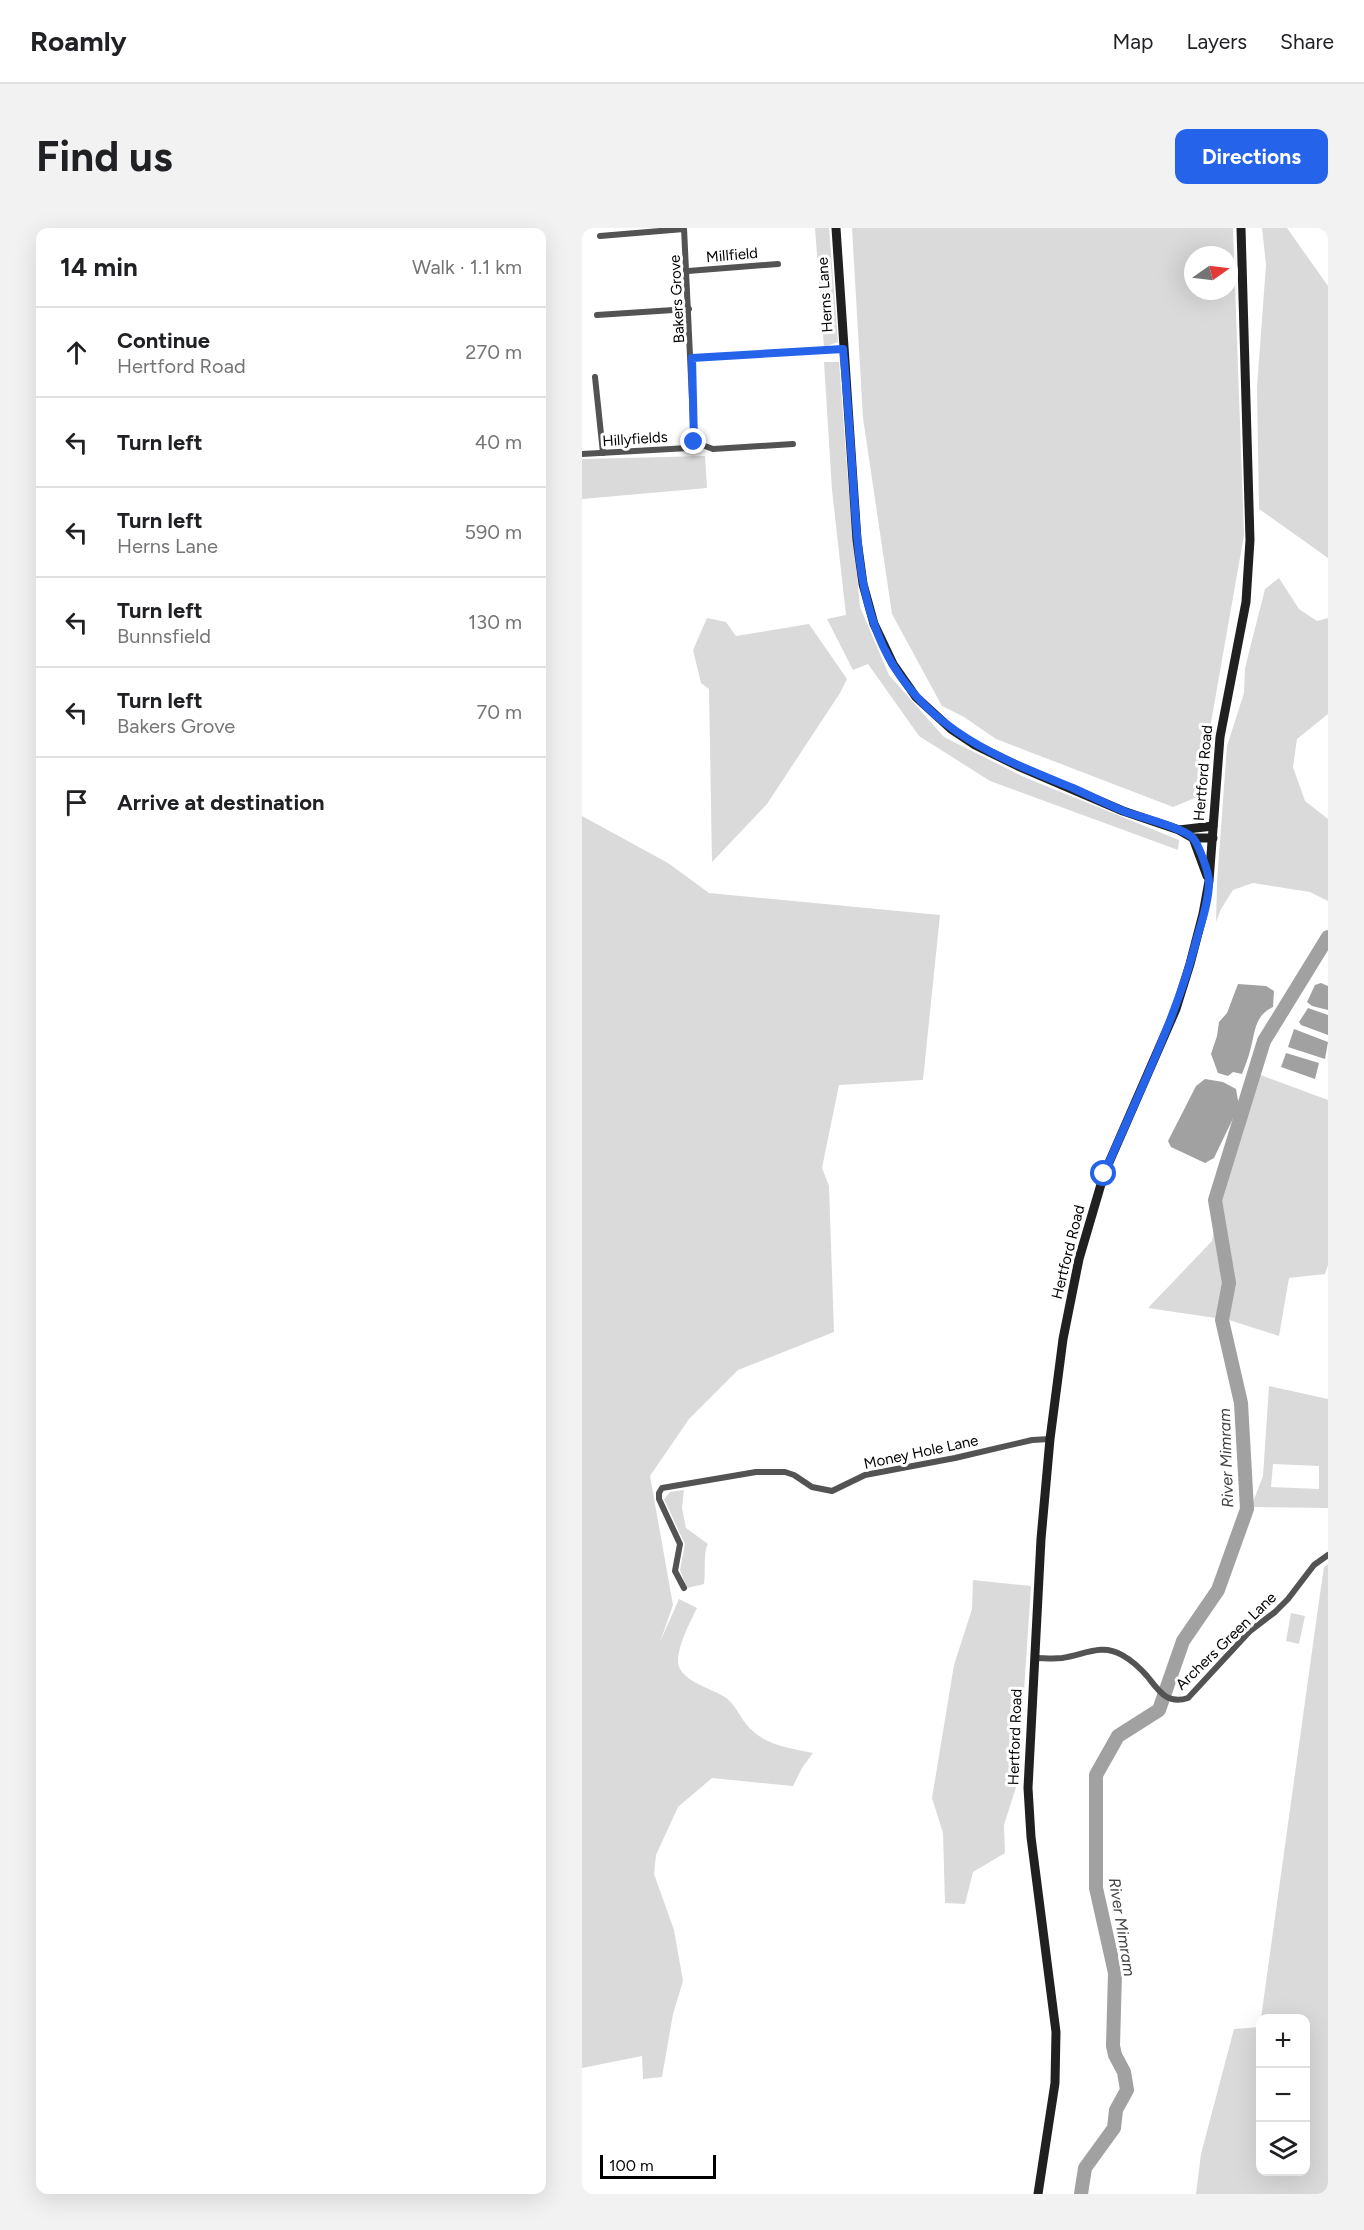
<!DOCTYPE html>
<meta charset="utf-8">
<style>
:root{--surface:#fff;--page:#f2f2f2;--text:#202124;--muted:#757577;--line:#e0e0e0;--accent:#2563eb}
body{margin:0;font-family:Figtree,sans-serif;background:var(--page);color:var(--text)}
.controls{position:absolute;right:18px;bottom:18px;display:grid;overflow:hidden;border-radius:12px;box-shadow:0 6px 24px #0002}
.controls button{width:54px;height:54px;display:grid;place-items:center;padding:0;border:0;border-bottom:2px solid var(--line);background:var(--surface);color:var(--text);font:30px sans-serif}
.compass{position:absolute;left:602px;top:18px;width:54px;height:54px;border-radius:50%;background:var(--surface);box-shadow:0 6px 24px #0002;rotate:76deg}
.scale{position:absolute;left:18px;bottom:15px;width:116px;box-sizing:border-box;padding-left:6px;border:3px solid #000;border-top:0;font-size:16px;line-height:21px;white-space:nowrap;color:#000;-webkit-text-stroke:4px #fff;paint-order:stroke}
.stop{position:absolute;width:18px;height:18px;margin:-14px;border:4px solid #2563eb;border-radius:50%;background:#fff}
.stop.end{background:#2563eb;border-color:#fff;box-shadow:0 2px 6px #0008}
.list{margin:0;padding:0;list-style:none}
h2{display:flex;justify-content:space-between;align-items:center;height:78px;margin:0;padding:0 24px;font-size:26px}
h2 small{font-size:20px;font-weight:400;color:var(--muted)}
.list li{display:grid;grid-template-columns:39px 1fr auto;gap:18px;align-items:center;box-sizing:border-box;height:90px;padding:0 24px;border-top:2px solid var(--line)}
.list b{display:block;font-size:22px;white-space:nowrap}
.list p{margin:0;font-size:20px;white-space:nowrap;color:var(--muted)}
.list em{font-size:20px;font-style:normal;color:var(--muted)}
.icon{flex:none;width:33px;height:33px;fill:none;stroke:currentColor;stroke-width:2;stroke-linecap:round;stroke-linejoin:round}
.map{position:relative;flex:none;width:746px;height:1966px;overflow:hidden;border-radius:12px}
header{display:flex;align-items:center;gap:36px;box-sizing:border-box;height:84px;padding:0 30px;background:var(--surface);border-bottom:2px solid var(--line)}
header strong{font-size:28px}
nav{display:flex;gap:33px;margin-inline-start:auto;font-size:21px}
.intro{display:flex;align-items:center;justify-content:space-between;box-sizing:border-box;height:144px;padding:0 36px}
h1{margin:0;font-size:42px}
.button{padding:15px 27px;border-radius:12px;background:var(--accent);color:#fff;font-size:21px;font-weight:700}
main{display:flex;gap:36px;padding:0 36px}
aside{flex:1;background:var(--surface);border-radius:12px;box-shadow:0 6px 24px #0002}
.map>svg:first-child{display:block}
.green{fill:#dadada;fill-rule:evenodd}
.water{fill:#a1a1a1}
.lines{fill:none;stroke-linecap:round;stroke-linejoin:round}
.river{stroke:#a1a1a1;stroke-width:14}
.street{stroke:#535353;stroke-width:6}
.secondary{stroke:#202020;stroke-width:9}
.route{stroke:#2563eb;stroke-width:8}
.labels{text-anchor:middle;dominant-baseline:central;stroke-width:6;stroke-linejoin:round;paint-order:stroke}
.street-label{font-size:15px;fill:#000;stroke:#fff}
.water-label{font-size:16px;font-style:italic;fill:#424242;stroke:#fff}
</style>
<header>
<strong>Roamly</strong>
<nav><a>Map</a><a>Layers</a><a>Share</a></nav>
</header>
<div class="intro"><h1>Find us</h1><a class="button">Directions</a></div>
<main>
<aside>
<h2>14 min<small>Walk · 1.1 km</small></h2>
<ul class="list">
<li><svg class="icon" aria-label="ahead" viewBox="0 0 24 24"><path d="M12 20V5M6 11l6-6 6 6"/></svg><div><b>Continue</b><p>Hertford Road</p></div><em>270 m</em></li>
<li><svg class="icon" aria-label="left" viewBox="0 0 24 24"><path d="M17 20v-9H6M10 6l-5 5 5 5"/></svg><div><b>Turn left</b></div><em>40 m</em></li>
<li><svg class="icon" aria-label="left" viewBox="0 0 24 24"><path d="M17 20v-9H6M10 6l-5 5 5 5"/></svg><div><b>Turn left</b><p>Herns Lane</p></div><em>590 m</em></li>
<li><svg class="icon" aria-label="left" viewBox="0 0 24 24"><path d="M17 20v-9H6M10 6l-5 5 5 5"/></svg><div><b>Turn left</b><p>Bunnsfield</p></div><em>130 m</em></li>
<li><svg class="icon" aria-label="left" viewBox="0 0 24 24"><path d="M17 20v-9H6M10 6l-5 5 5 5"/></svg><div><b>Turn left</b><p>Bakers Grove</p></div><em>70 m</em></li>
<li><svg class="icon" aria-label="arrive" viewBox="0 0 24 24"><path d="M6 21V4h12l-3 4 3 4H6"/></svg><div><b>Arrive at destination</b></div></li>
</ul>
</aside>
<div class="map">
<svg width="746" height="1966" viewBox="0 0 746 1966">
<rect width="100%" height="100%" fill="#fff"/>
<!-- green -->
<g class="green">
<path d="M233 0H247L256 114 242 119Z"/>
<path d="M270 0H651L662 307 618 557 620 567 591 579 414 511 382 489 360 478 310 386 281 190ZM611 27H647V63H611Z"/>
<path d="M680 0H705L746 58V330L677 281 675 159 684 37Z"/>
<path d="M242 134H257L266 253 278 379 307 447 362 509 442 549 597 612 596 622 408 553 337 508 286 436 271 442 245 391 264 387 250 262Z"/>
<path d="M123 228 125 260 0 271V231Z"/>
<path d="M697 350 717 381 735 393 746 390V486L715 511 711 539 723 573 746 591V673L728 664 671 655 651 662 639 681 634 694 635 654 645 518 662 465 663 440 683 361Z"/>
<path d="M125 390 144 394 154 408 227 396 265 451 258 465 185 576 130 634 127 461 119 455 111 422Z"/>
<path d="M0 588 86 635 127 665 358 687 341 852 257 857 240 940 247 958 252 1104 156 1142 107 1191 68 1248 91 1377 78 1414 97 1371 115 1380C109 1392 90 1428 98 1441 106 1455 128 1460 141 1468 152 1474 157 1487 164 1496 180 1517 208 1520 231 1525L220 1540 211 1558 130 1550 96 1579 74 1627 72 1646 92 1702 101 1753 91 1786 80 1849 61 1851 60 1828 0 1840Z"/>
<path d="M676 846 746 872V1037L743 1046 707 1050 697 1108 647 1092 566 1080 630 1013 641 954Z"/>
<path d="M687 1158 746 1171V1280L669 1279 681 1248ZM691 1236 737 1238V1261L689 1259Z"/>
<path d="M102 1262 100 1280 104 1300 126 1316C121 1324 124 1344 122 1356L105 1360 98 1342 103 1316 82 1271 88 1264Z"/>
<path d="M746 1336V1966H614L619 1926 652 1801 678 1799V1795V1944H724V1790H679L737 1373 742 1339Z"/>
<path d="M391 1352 449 1358 436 1553 422 1597 423 1625 391 1644 383 1676 363 1675 361 1605 350 1570 372 1437 390 1381Z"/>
<path d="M709 1385 723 1388 717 1416 704 1413Z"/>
</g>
<!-- water -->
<g class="water">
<path d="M739 755 746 758V782L730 778 725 774 733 757Z"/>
<path d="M656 756 684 758 692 763 691 779C672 787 673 806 668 823 666 831 663 838 660 846L651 844 646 848 636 845 629 826 635 808 637 794 645 785Z"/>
<path d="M726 780 746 787V807L719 797 717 794Z"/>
<path d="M712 801 746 814 743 831 706 819Z"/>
<path d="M704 825 737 835 733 851 699 839Z"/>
<path d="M623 851 641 854 654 861 657 878 632 930 623 935 589 919 586 913 614 858Z"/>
</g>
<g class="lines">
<!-- river -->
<path class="river" d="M499 1966 503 1940 532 1900 534 1882 545 1862 542 1844 533 1827 531 1818 533 1745 514 1660V1547L536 1508 577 1482 601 1413 636 1362 665 1281 659 1175 640 1092 647 1055 633 972 682 813 746 709"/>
<!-- street -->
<g class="street">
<path d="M102 0 112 214"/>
<path d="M18 8 102 1"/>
<path d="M106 43 196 36"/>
<path d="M15 87 107 81"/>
<path d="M110 130 261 121"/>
<path d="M13 149 21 225"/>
<path d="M112 214 131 221 211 216"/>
<path d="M0 226 106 220 112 214"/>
<path d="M102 1360 93 1343 98 1316 77 1271V1265L80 1260 174 1244H203L212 1247 230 1259 250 1263 283 1247 373 1230 450 1212 468 1211"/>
<path d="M452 1430C462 1430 471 1431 480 1430 502 1427 519 1415 540 1427 549 1432 558 1440 565 1448 577 1463 585 1477 606 1470L668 1403 693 1384 706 1371 732 1337 746 1327"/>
</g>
<!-- secondary -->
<g class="secondary">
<path d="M254 0 275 312 281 356 292 396 311 436 334 469 369 501 393 517 436 538 541 583 597 602 611 610H631"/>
<path d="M597 602 631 598"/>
<path d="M611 610 625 648"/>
<path d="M456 1966 473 1855 474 1804 449 1609 446 1560 459 1311 468 1211 481 1111 497 1031 522 946 594 781 608 736 621 686 627 653 638 509 664 374 668 312 659 0"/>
</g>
</g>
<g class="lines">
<!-- route -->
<path class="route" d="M112 214 110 130 261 121C265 164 268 207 271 251 275 314 277 380 311 437 353 506 420 531 491 560 509 568 526 577 544 584 558 589 602 600 611 610 617 617 627 645 627 654 627 672 620 693 615 710 594 792 555 868 522 946"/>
</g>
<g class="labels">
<!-- street labels -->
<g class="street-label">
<text transform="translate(150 27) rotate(-5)">Millfield</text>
<text transform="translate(243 67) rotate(-94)">Herns Lane</text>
<text transform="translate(95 71) rotate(-93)">Bakers Grove</text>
<text transform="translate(53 211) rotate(-4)">Hillyfields</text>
<text transform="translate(621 545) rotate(-85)">Hertford Road</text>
<text transform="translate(486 1024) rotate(-76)">Hertford Road</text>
<text transform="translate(339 1224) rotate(-12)">Money Hole Lane</text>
<text transform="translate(644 1413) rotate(-44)">Archers Green Lane</text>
<text transform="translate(433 1509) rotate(-88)">Hertford Road</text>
</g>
<!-- water labels -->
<g class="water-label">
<text transform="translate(644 1230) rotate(-92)">River Mimram</text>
<text transform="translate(540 1699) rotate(81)">River Mimram</text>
</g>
</g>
</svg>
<div class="controls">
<button>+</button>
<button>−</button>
<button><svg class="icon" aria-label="layers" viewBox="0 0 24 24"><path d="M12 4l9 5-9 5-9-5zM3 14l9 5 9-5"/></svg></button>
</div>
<svg class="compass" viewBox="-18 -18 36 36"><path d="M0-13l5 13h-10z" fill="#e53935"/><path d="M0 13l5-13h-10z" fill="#757577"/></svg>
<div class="scale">100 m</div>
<div class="stop" style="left:522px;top:946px"></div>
<div class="stop end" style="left:112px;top:214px"></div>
</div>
</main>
